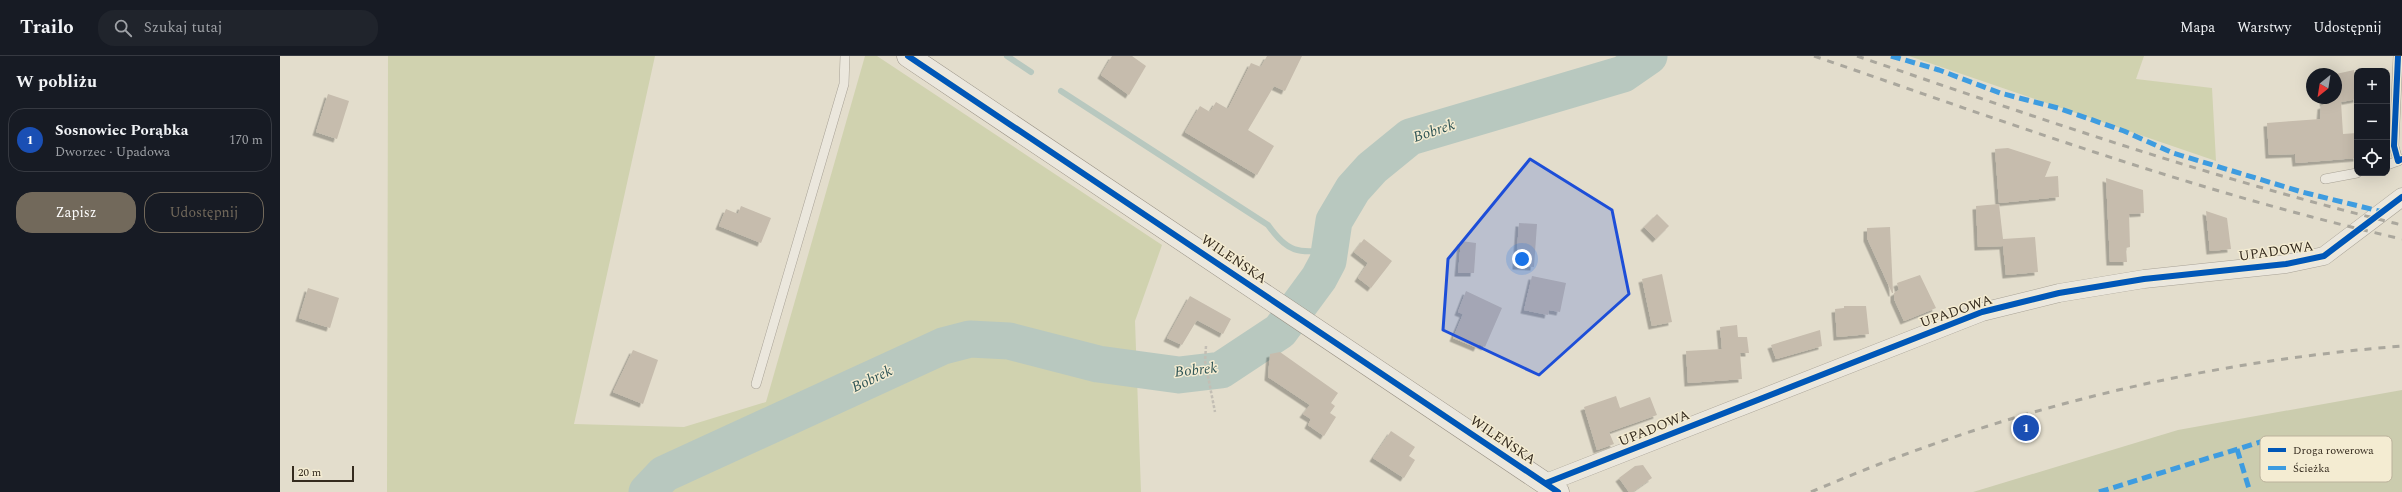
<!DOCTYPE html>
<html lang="pl">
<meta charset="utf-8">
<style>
:root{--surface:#171b24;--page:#20242c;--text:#f1f3f6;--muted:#9ea1a6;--line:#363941;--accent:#72695b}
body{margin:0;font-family:Spectral,serif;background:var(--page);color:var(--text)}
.controls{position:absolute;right:12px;top:12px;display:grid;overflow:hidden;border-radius:8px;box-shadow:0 4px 16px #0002}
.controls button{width:36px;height:36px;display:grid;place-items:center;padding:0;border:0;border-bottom:1px solid var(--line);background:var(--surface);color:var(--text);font:20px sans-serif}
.compass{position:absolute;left:2026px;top:12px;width:36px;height:36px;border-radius:50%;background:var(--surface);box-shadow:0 4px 16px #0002;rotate:210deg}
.scale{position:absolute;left:12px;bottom:10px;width:62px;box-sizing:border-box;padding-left:4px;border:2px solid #352b1e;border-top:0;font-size:11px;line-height:14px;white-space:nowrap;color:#352b1e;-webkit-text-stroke:3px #f4ecd2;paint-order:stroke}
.you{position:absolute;left:1242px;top:203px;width:14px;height:14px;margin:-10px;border:3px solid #fff;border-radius:50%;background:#1a73e8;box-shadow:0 0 0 6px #1a73e833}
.badge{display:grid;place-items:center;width:26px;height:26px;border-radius:50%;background:var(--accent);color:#fff;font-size:13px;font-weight:700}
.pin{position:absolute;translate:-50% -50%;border:2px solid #fff;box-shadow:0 1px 4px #0006}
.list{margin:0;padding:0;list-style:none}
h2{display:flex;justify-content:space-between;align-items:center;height:52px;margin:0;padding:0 16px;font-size:17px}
h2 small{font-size:13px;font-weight:400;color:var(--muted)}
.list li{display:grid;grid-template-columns:26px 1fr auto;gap:12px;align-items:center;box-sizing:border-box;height:64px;margin:0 8px 8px;padding:0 8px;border:1px solid var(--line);border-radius:16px}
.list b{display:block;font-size:15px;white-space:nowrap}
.list p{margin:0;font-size:13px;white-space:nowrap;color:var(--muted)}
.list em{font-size:13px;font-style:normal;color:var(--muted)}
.actions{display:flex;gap:8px;padding:12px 16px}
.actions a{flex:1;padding:9px 0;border:1px solid var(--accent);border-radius:16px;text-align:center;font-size:14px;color:var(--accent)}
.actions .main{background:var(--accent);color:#fff}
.icon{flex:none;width:22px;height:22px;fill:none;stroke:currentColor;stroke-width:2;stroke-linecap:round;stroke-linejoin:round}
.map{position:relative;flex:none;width:2122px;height:436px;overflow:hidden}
header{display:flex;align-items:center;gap:24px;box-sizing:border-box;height:56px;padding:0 20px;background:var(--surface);border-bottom:1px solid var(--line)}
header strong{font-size:19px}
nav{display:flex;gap:22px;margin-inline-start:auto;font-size:14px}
.search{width:280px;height:36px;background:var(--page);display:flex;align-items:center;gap:10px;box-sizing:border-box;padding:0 14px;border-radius:16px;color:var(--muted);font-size:15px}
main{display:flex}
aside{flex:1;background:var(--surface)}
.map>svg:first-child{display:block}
.green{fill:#d0d2af}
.cemetery{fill:#cbccae}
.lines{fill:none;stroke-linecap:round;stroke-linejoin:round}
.stream{stroke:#b8c8bf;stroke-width:6}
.river{stroke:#b8c8bf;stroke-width:37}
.building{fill:#c6bcad;filter:url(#shadow)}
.lane-casing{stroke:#a8a296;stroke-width:10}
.street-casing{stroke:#a8a296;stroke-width:19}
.secondary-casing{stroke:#989185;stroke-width:23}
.path{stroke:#c3beb4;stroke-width:2.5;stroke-dasharray:3 2;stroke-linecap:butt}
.lane{stroke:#ebe7dd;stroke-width:9}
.street{stroke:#ebe7dd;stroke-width:18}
.secondary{stroke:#ebe7dd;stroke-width:22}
.rail{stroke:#aaa79d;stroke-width:3;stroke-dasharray:7 7;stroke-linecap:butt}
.quiet{stroke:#3e9ce0;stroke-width:5;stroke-dasharray:10 5;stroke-linecap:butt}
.cycleway-casing{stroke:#f4ecd2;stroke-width:8}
.cycleway{stroke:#0057b8;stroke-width:6}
.marked{fill:#1d4ed8;fill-opacity:0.2;stroke:#1d4ed8;stroke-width:3;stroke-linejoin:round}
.labels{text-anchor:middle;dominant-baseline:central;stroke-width:3;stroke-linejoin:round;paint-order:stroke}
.street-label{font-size:14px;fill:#352b1e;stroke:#f4ecd2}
.water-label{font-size:15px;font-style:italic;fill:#2e5455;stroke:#f4ecd2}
.key{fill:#f4ecd2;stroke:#bbb29c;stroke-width:1}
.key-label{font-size:11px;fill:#352b1e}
</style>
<header>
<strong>Trailo</strong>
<div class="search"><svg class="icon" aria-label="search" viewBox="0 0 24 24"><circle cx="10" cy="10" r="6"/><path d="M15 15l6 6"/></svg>Szukaj tutaj</div>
<nav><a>Mapa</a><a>Warstwy</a><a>Udostępnij</a></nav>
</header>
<main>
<aside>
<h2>W pobliżu<small></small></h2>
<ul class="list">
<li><span class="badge" style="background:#1a4fb4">1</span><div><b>Sosnowiec Porąbka</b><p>Dworzec · Upadowa</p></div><em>170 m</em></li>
</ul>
<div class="actions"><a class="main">Zapisz</a><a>Udostępnij</a></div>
</aside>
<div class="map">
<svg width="2122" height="436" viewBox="0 0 2122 436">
<defs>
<filter id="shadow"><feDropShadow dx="-3.5" dy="3.5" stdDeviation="0" flood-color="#0004"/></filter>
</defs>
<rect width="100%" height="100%" fill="#e3ddcc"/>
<!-- green -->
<g class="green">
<path d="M108 0H375L294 368 404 371 486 346 585 0H597L882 189 855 265 861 436H107Z"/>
<path d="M1629 0H1864L1856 23 1932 32 1936 105Z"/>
</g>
<!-- cemetery -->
<path class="cemetery" d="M2122 334V436H1693L1898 374Z"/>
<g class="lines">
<!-- stream -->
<g class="stream">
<path d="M727 0 751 16"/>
<path d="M781 35 988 169C1008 197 1017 197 1050 194"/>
</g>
<!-- river -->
<path class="river" d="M367 436 384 418 663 290 690 283 729 285 818 308 899 319 941 314 1000 275 1039 222 1048 205 1054 165 1073 133 1092 112 1130 81 1343 18 1369 0"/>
</g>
<!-- building -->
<g class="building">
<path d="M832 0H852L866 10 849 39 821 19Z"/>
<path d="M987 0H1022L1005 35 994 30 968 74 994 90 977 119 905 76 920 50 930 56 936 46 948 53 971 7 981 11Z"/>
<path d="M2074 14 2077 43 2061 46 2063 78 2077 77V102L2016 107 2015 98 1989 99 1987 67 2040 63 2041 50 2044 49 2043 42H2056V18Z"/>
<path d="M48 38 69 45 57 83 36 76Z"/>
<path d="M1728 92 1771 106 1765 121 1778 120 1779 141 1719 147 1715 93Z"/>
<path d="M1826 122 1863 134 1864 157 1849 158 1850 191 1846 192 1847 206H1830Z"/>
<path d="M1719 148 1723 183 1755 181 1758 216 1726 219 1723 190 1698 191 1696 150Z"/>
<path d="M461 150 491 162 481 187 439 170 446 153 458 158Z"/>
<path d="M1926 155 1947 162 1951 193 1930 195Z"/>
<path d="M1377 158 1389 170 1376 183 1364 171Z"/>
<path d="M1239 167 1257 168 1254 211 1236 210Z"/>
<path d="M1610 171 1613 237H1612L1587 182V172Z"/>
<path d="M1084 183 1112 205 1091 232 1078 222 1088 207 1074 196Z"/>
<path d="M1181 185 1196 187 1194 217H1178Z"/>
<path d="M1382 218 1392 266 1372 270 1362 223Z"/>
<path d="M1640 219 1656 252 1624 265 1614 243V237L1619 234 1617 227Z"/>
<path d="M1252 220 1286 227 1280 256 1269 254 1268 259 1244 254Z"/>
<path d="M28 232 59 242 50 272 19 262Z"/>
<path d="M1186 235 1222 252 1205 291 1199 288 1197 292 1173 282 1183 258 1178 256Z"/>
<path d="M910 240 951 263 943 278 917 264 902 289 887 282Z"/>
<path d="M1564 250H1586L1589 278 1557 281 1555 253 1564 252Z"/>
<path d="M1457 269 1458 281H1467L1469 297H1460L1462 323 1408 327 1406 295 1442 293 1440 271Z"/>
<path d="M1540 274 1542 290 1496 303 1491 289Z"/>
<path d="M353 294 378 304 363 348 333 336Z"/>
<path d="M1000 296 1058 337 1051 347 1055 350 1050 357 1056 361 1044 380 1028 369 1031 363 1023 358 1030 349 988 321 990 298Z"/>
<path d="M1336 340 1340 352 1370 341 1377 359 1329 376 1334 388 1317 394 1304 351Z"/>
<path d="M1111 375 1135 391 1129 400 1135 404 1124 422 1093 402Z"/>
<path d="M1363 409 1372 422 1352 436H1349L1339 422 1355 410Z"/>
</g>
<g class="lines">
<defs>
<g id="lane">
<path d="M2118 0 2114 90 2118 105 2122 103"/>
<path d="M2107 109 2118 105"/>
<path d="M2045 123 2077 117"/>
<path d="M476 328 564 28 565 0"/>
</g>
<path id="street" d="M1266 427 1702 256 1779 237 1864 223 2006 208 2044 200 2122 141"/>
<path id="secondary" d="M628 0 1278 436"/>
</defs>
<!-- lane casing -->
<use href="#lane" class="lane-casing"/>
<!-- street casing -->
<use href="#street" class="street-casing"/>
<!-- secondary casing -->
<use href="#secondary" class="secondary-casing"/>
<!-- path -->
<path class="path" d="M926 290 925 305 935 356"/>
<!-- lane -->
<use href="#lane" class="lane"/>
<!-- street -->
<use href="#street" class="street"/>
<!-- secondary -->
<use href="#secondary" class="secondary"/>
<!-- rail -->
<g class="rail">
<path d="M1534 0C1728 67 1922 138 2122 183"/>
<path d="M1577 0C1757 62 1937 124 2122 169"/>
<path d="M1531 436C1724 353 1914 307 2122 290"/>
</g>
<!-- quiet -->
<g class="quiet">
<path d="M1611 0 1659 14 1720 37 1778 52 1844 75 1893 97 2022 136 2103 156"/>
<path d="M1957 393 1970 436"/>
<path d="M1819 436 1990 383"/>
</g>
<defs>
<g id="cycleway">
<path d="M628 0 1278 436"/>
<path d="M2118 0 2114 90 2118 105 2122 103"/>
<path d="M1266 427 1702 256 1779 237 1864 223 2006 208 2044 200 2122 141"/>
</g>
</defs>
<!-- cycleway casing -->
<use href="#cycleway" class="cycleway-casing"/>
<!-- cycleway -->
<use href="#cycleway" class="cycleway"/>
</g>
<!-- marked area -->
<path class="marked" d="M1250 103 1332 154 1349 238 1259 319 1163 274 1168 203Z"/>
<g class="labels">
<!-- street labels -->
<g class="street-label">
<text transform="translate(1996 195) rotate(-8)">UPADOWA</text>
<text transform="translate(954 203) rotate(34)">WILEŃSKA</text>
<text transform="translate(1676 255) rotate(-19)">UPADOWA</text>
<text transform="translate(1374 372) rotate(-22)">UPADOWA</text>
<text transform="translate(1223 384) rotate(34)">WILEŃSKA</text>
</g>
<!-- water labels -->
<g class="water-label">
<text transform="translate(1154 75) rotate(-18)">Bobrek</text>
<text transform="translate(916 314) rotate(-6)">Bobrek</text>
<text transform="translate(592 323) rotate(-25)">Bobrek</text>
</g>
</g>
<!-- legend -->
<rect x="1980" y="380" width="132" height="46" rx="6" class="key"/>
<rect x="1988" y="392" width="18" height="4" fill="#0057b8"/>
<rect x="1988" y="410" width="18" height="4" fill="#3e9ce0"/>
<g class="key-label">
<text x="2013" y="398">Droga rowerowa</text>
<text x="2013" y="416">Ścieżka</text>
</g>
</svg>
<div class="controls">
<button>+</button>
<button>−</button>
<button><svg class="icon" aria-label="locate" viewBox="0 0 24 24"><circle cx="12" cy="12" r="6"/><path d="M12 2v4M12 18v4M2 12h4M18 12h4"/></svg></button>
</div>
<svg class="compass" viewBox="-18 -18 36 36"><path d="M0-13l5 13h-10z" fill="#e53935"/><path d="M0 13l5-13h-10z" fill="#9ea1a6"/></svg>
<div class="scale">20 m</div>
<div class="you"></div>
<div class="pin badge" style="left:1746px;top:372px;background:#1a4fb4">1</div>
</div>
</main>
